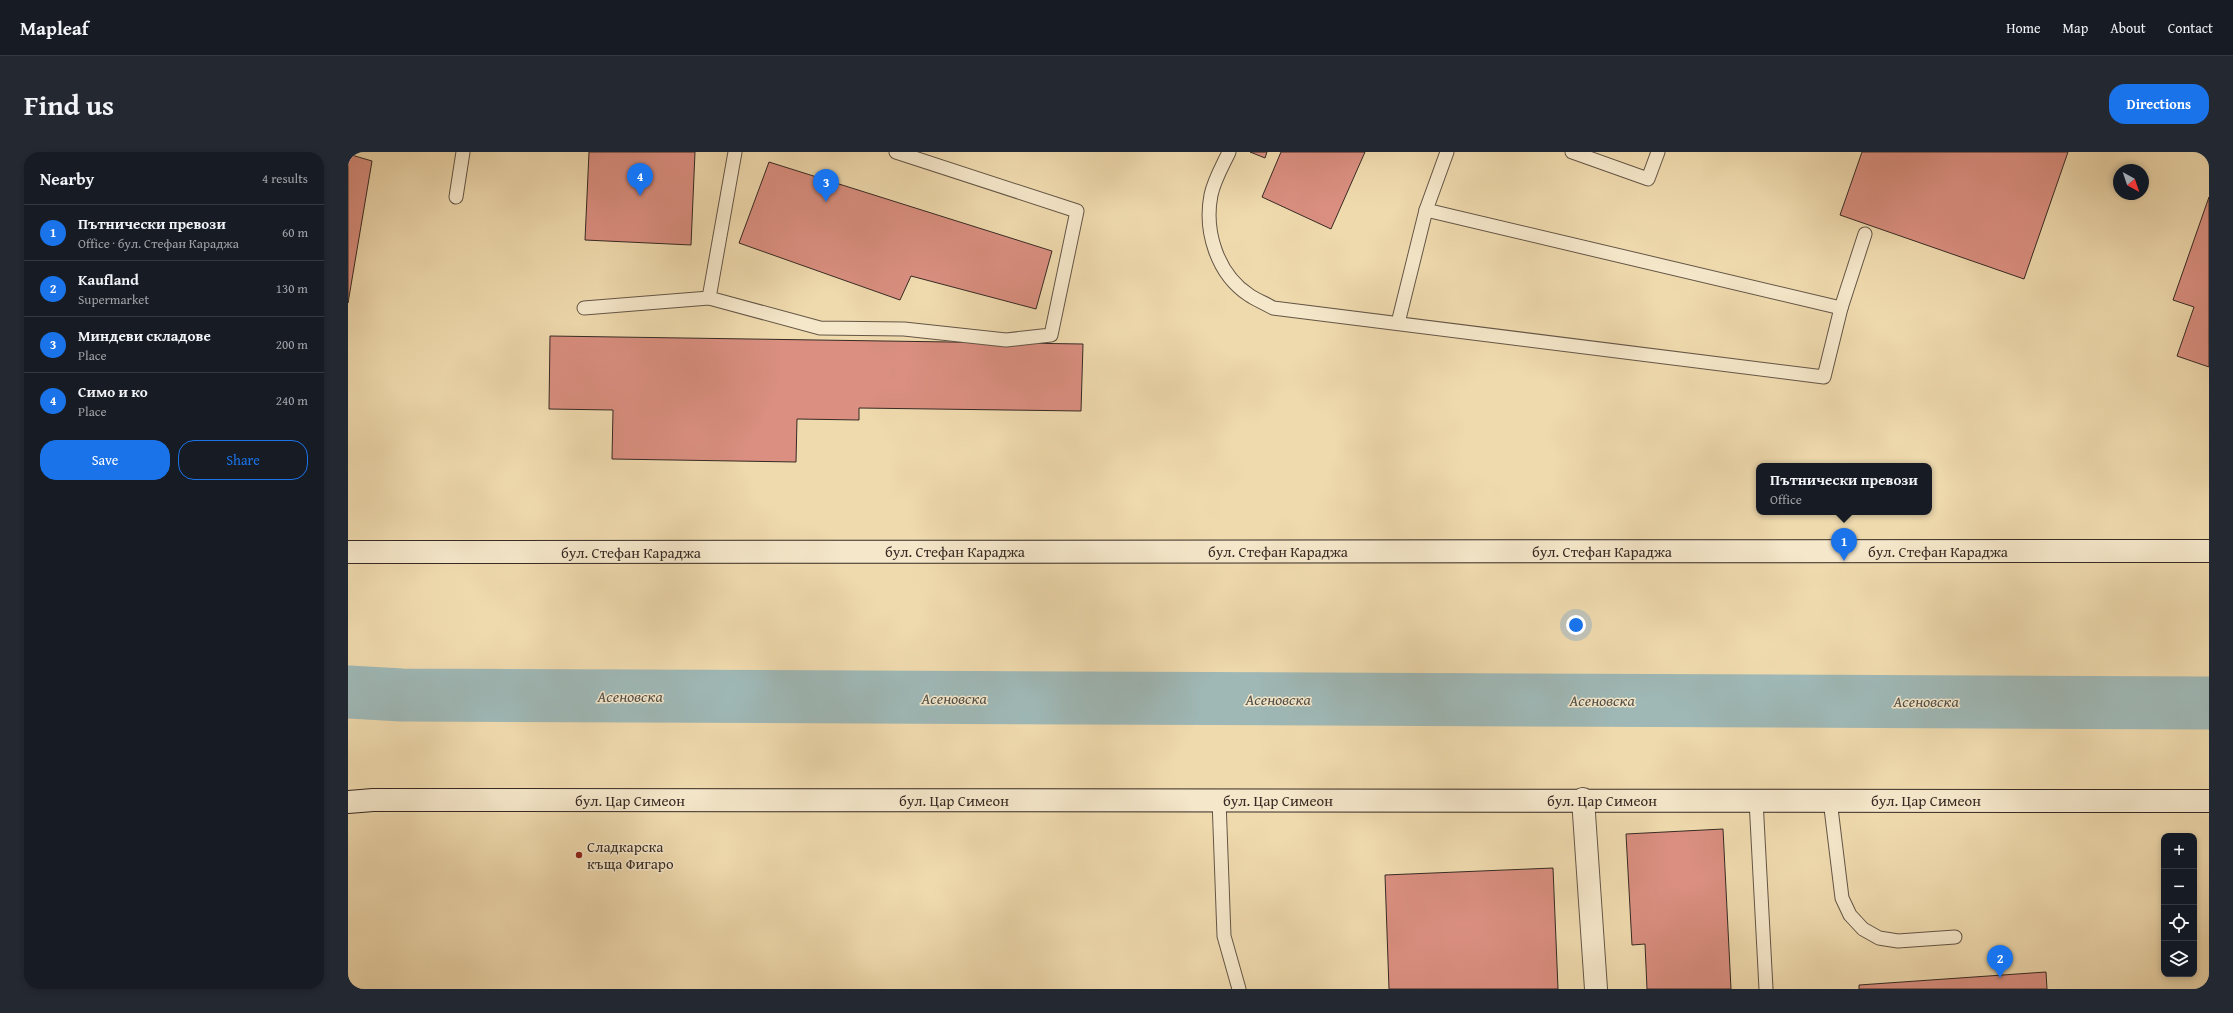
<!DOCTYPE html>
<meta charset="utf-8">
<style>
:root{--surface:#171b24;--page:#242831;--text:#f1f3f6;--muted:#9ea1a6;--line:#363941;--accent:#1a73e8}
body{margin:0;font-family:"Gentium Book Plus",serif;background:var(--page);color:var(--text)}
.controls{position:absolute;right:12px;bottom:12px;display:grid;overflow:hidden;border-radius:8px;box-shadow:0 2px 6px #0003}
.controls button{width:36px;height:36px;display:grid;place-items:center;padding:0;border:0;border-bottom:1px solid var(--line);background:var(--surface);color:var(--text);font:20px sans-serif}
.compass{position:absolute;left:1765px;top:12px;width:36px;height:36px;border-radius:50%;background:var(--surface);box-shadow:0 2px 6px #0003;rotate:140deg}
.you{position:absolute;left:1228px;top:473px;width:14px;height:14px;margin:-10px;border:3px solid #fff;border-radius:50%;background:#1a73e8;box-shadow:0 0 0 6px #1a73e833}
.badge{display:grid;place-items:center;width:26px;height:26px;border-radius:50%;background:var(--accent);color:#fff;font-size:13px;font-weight:700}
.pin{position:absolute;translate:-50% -33px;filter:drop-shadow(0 1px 2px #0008)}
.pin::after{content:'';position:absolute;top:21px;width:14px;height:12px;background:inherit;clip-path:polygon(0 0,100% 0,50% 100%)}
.popup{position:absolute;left:1408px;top:311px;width:176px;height:52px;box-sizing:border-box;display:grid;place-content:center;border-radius:8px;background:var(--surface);filter:drop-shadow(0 1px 3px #0005);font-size:13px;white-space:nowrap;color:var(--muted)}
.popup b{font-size:15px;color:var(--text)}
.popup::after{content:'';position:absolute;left:50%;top:100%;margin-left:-8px;border:8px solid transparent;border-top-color:var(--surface)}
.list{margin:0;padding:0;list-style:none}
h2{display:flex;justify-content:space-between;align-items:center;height:52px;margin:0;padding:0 16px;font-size:17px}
h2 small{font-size:13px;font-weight:400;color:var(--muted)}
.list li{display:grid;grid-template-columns:26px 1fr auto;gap:12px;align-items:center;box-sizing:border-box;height:56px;padding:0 16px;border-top:1px solid var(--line)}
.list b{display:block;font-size:15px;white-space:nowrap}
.list p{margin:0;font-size:13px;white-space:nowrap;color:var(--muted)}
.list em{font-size:13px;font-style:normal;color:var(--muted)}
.actions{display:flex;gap:8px;padding:12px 16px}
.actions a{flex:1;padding:9px 0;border:1px solid var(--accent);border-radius:16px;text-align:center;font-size:14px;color:var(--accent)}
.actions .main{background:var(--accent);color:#fff}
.icon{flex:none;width:22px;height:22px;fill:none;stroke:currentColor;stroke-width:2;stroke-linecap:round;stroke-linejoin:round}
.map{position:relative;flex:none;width:1861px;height:837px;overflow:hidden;border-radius:16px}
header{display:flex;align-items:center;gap:24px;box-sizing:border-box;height:56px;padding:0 20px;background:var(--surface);border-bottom:1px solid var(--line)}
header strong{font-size:19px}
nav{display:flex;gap:22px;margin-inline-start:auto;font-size:14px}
.intro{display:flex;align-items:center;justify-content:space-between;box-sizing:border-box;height:96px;padding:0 24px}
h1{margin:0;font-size:28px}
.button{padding:10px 18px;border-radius:16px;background:var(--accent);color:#fff;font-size:14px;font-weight:700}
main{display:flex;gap:24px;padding:0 24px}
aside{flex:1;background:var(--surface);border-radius:16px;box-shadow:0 2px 6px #0003}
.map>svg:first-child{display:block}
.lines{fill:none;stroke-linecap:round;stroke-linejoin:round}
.river{stroke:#9fb8b6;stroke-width:53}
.building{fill:#da8f80;stroke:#362a24}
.service-casing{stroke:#645646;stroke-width:15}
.minor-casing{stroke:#645646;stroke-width:24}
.secondary-casing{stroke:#362a24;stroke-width:24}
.service{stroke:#f5e7ca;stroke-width:13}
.minor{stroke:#f5e7ca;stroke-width:22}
.secondary{stroke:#f5e7ca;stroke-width:22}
.poi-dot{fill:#8f2418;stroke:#f5e7ca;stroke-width:1.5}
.labels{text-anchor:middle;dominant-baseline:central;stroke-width:3;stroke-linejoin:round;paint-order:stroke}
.street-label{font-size:15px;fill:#362a24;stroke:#f5e7ca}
.poi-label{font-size:15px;fill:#362a24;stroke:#f5e7ca;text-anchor:start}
.water-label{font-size:16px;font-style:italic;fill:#504e48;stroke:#f5e7ca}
</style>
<header>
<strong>Mapleaf</strong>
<nav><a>Home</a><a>Map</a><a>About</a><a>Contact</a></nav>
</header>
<div class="intro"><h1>Find us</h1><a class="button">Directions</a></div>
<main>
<aside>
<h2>Nearby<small>4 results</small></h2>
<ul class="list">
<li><span class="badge">1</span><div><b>Пътнически превози</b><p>Office · бул. Стефан Караджа</p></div><em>60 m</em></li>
<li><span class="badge">2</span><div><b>Kaufland</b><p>Supermarket</p></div><em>130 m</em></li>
<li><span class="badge">3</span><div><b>Миндеви складове</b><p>Place</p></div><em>200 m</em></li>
<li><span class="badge">4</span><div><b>Симо и ко</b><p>Place</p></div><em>240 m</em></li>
</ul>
<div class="actions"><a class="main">Save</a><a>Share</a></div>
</aside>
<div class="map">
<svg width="1861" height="837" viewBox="0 0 1861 837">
<rect width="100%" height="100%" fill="#efdaae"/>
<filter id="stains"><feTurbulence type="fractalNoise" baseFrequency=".005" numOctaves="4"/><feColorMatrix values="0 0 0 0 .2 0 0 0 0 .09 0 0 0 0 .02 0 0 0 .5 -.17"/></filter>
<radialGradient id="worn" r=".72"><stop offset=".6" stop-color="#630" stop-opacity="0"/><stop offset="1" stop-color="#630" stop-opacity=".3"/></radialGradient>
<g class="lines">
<!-- river -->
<path class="river" d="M0 540 54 543 1861 551"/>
</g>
<!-- building -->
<g class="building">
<path d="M241 0H347L343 93 237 88Z"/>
<path d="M902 0H919L917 6Z"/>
<path d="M933 0H1017L983 77 914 45Z"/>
<path d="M1514 0H1720L1676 127 1492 63Z"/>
<path d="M0 2 24 9 0 151Z"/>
<path d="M421 10 704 99 688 157 563 124 552 148 391 91Z"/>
<path d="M1861 45V215L1829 204 1846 155 1825 148Z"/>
<path d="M202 184 735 192 733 259 511 256V268L449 267 448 310 264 307 265 258 201 257Z"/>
<path d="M1375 677 1383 837H1299L1297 792 1284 793 1278 682Z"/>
<path d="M1205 716 1210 837H1041L1037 723Z"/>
<path d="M1698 820 1699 837H1511V833Z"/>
</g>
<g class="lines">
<defs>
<g id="service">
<path d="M387 0 361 146 472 176 556 177 658 188 703 183 729 59 548 0"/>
<path d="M881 0C875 13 866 28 863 43 856 79 869 122 901 143 908 148 917 151 925 156L1476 225 1493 156 1517 82"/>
<path d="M1224 0 1300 27 1310 0"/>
<path d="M108 45 115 0"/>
<path d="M1078 58 1493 156"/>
<path d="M236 156 361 146"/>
<path d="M1050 171 1078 58 1099 0"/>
<path d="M871 648 876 784 891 837"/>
<path d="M1408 648 1418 837"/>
<path d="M1482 648 1494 746 1502 763 1515 777 1531 786 1550 789 1607 785"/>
</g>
<path id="minor" d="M1235 647 1248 837"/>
<g id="secondary">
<path d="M0 400 1861 399"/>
<path d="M0 650 25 648 1861 649"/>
</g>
</defs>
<!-- service casing -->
<use href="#service" class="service-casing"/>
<!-- minor casing -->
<use href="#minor" class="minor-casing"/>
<!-- secondary casing -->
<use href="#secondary" class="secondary-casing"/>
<!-- service -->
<use href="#service" class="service"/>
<!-- minor -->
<use href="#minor" class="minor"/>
<!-- secondary -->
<use href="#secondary" class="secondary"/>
</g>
<!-- markers -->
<circle class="poi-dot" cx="231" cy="703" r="4"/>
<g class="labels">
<!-- street labels -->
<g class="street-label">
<text x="607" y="399">бул. Стефан Караджа</text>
<text x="930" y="399">бул. Стефан Караджа</text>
<text x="1254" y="399">бул. Стефан Караджа</text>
<text x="1590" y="399">бул. Стефан Караджа</text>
<text x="283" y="400">бул. Стефан Караджа</text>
<text x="282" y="648">бул. Цар Симеон</text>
<text x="606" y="648">бул. Цар Симеон</text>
<text x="930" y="648">бул. Цар Симеон</text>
<text x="1254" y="648">бул. Цар Симеон</text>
<text x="1578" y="648">бул. Цар Симеон</text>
</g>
<!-- poi labels -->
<g class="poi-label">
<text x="239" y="694">Сладкарска<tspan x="239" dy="17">къща Фигаро</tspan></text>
</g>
<!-- water labels -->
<g class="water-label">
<text x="282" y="544">Асеновска</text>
<text x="606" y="546">Асеновска</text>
<text x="930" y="547">Асеновска</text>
<text x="1254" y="548">Асеновска</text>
<text x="1578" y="549">Асеновска</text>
</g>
</g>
<rect width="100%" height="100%" filter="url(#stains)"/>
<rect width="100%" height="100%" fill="url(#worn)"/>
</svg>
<div class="controls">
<button>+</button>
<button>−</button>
<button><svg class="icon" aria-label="locate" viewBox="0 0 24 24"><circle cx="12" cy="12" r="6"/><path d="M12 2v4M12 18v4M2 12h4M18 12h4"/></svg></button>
<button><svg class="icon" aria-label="layers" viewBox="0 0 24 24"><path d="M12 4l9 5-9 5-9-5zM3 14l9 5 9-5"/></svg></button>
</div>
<svg class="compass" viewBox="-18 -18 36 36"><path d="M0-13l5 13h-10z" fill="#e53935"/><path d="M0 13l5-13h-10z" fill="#9ea1a6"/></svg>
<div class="you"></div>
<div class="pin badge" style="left:1496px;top:409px">1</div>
<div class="popup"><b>Пътнически превози</b>Office</div>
<div class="pin badge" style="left:1652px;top:826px">2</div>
<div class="pin badge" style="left:478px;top:50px">3</div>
<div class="pin badge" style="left:292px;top:44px">4</div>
</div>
</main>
